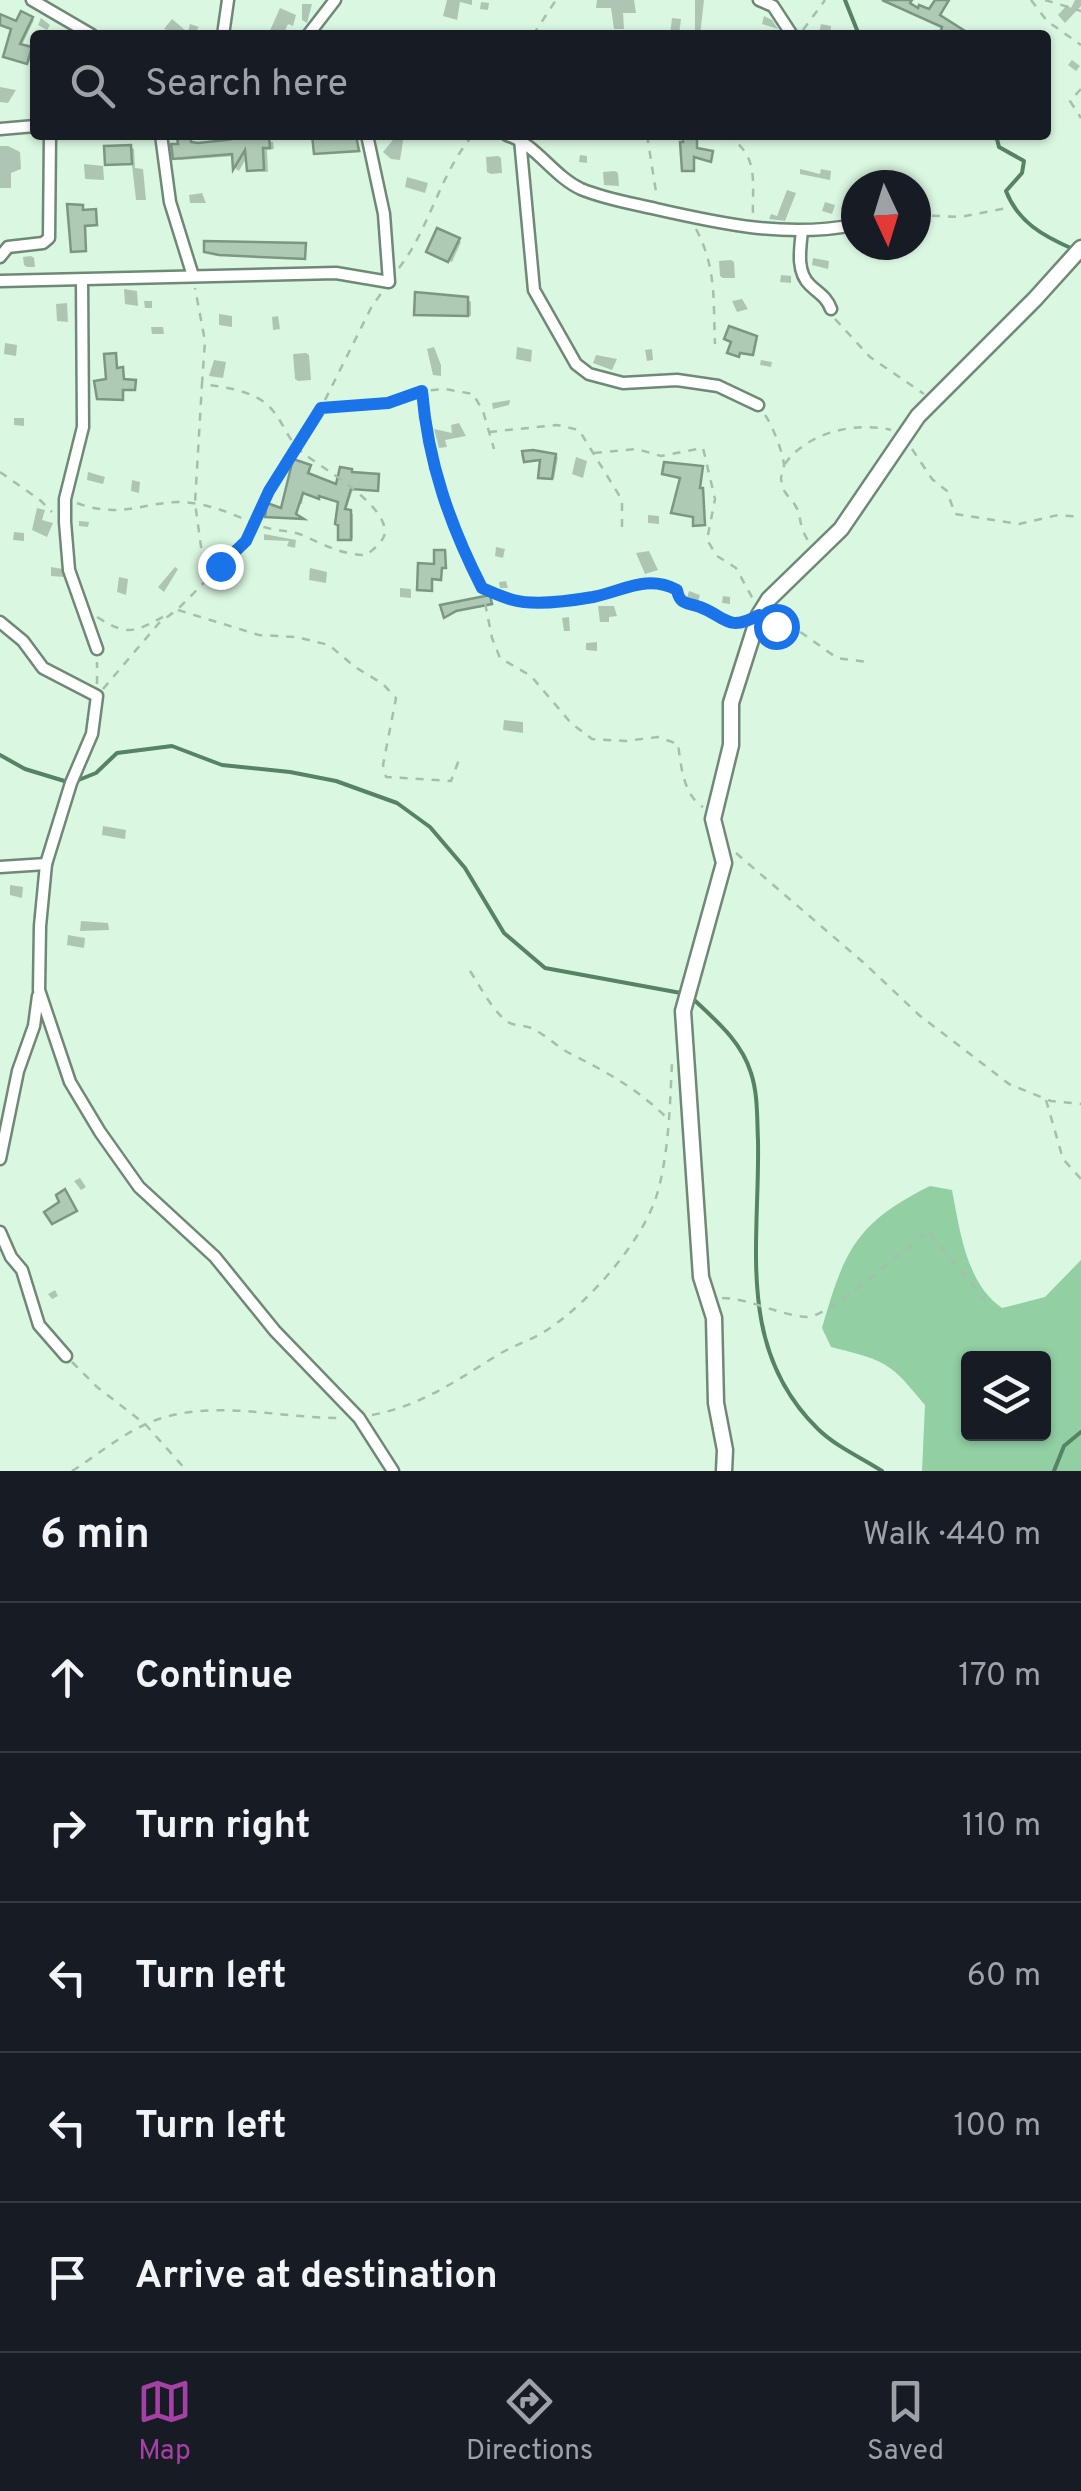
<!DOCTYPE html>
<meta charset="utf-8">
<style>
:root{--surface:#171b24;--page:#242831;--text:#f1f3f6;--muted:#9ea1a6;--line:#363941;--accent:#a540a5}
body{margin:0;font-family:Overpass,sans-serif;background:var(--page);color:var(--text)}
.controls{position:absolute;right:30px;bottom:30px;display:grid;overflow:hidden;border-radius:10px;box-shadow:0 2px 8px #0004}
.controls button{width:90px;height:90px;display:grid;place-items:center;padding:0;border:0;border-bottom:2px solid var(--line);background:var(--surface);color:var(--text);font:50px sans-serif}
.compass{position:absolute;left:841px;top:170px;width:90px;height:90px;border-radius:50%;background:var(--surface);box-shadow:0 2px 8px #0004;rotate:176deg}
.stop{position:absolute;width:30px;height:30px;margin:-22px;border:8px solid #1a73e8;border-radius:50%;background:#fff}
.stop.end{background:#1a73e8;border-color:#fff;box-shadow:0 2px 10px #0008}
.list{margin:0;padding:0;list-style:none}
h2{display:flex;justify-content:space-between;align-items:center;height:130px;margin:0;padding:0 40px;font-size:42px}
h2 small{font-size:32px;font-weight:400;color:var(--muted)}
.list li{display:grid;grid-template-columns:65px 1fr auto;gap:30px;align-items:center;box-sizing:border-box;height:150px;padding:0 40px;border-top:2px solid var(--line)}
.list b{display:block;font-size:38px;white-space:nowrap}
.list em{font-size:32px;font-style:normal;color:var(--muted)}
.icon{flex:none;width:55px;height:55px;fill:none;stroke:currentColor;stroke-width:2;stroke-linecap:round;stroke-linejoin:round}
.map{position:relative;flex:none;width:1081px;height:1471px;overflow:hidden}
.search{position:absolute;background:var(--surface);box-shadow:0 2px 8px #0004;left:30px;right:30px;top:30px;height:110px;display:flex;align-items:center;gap:25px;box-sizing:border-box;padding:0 35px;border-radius:10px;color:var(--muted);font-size:38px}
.sheet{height:880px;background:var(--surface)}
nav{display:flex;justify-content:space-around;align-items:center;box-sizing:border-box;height:140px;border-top:2px solid var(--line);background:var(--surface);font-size:28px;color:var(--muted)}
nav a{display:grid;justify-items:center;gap:5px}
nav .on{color:var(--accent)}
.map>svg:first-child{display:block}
.forest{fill:#92cfa3;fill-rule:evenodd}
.shadow{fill:#0003}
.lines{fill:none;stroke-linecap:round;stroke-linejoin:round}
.stream{stroke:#558363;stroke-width:4}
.building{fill:#aecab4;stroke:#7c9682;stroke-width:2.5}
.street-casing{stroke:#6f8976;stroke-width:15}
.secondary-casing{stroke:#6f8976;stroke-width:19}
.path{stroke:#a6beac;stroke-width:2.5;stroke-dasharray:8 8;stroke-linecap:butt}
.street{stroke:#fff;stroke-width:10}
.secondary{stroke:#fff;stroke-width:14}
.route{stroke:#1a73e8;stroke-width:12}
</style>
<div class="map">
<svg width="1081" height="1471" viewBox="0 0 1081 1471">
<rect width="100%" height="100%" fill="#daf7e1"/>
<!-- forest -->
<path class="forest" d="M930 1186 952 1190C960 1231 966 1283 1002 1308L1045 1297 1081 1260V1471H922L925 1405C889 1361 886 1361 831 1347L822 1328C844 1252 855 1223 930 1186ZM968 1358H1044V1434H968Z"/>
<!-- shadow -->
<g class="shadow">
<path d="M447 0H472V5L460 2 457 20 443 16Z"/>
<path d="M597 0H634L636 13H623L624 29H614L611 8H596Z"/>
<path d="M695 0H704L700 35H695Z"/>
<path d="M1075 0H1081V6L1065 23 1058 15 1067 5 1071 8Z"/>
<path d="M481 2 489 3 488 10 480 9Z"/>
<path d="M302 4H312L307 23 302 20Z"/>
<path d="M280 8 296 15 293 26 288 24 283 35H268Z"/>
<path d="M22 14 34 20 21 47 33 51 29 63 8 57 14 29 0 23V17L17 24Z"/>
<path d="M764 16 772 20 778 29 762 24Z"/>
<path d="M41 18 50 25 47 30 38 25Z"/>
<path d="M672 18 681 19 679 35H670Z"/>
<path d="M172 19 185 30 182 35 164 29Z"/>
<path d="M190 24 199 27 193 35H187Z"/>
<path d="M821 24 831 26 830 35 819 33Z"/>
<path d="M1072 60 1080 66 1076 71 1068 65Z"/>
<path d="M0 87 16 90 8 103 0 102Z"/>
<path d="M242 135H257L258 140 273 142 274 149 267 150 268 172 249 170 248 155 239 171 236 169 235 156 180 160 175 158 190 139 196 145 242 140Z"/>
<path d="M332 135 334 140 356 137 361 152 316 153 315 136Z"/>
<path d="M397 135H404L400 160 391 159 383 152Z"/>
<path d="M0 146H8L20 152 21 169 11 173V188H0Z"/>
<path d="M130 147 134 149 135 168 143 169 146 200H136L132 165 108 164Z"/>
<path d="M580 155 587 156V163L579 162Z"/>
<path d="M498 156 501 158 502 173 491 174 487 172 486 157Z"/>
<path d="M84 164 103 166 104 180 85 179Z"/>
<path d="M800 169 820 174 821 169 831 171 830 180 800 174Z"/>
<path d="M615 171 618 173 619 186 604 185 603 172Z"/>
<path d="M875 173 884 177 881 183 872 178Z"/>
<path d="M407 177 428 183 425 193 405 187Z"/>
<path d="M787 190 796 193 785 221 769 219 771 214 777 216Z"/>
<path d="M202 193 206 203H190L189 195Z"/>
<path d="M825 202 835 205 832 214 822 211Z"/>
<path d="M438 231 461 242 452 262 429 251Z"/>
<path d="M31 256 34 258 35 267H27L24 265 23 257Z"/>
<path d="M813 258 829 261 828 269 812 265Z"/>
<path d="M731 260 734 262 735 278H723L720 276 719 261Z"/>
<path d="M781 275 791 276V283L780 282Z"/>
<path d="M124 289 137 291 138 306 125 304Z"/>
<path d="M742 299 748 309 737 312 732 301Z"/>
<path d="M468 300 471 302V316L417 313Z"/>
<path d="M144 301H152V308H145Z"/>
<path d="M67 303 68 322 57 321 56 304Z"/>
<path d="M219 314 232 316V327L219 325Z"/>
<path d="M278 316 280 329 273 330 272 317Z"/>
<path d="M151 327H163L164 334H152Z"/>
<path d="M5 343 17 345 16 356 4 354Z"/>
<path d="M434 347 441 365V376L433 375 427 349Z"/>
<path d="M517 347 532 350 531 362 516 359Z"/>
<path d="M652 349 653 360 647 361 645 350Z"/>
<path d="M306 353 309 355 311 380 298 381 295 379 293 354Z"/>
<path d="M596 355 617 359 612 370 593 363Z"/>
<path d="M214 360 226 362 223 378 209 376Z"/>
<path d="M761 360 772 362 771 367 760 365Z"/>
<path d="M510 400 509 405 493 409 492 403Z"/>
<path d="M14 418H24V426L14 425Z"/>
<path d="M459 423 466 436 445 440 447 447 439 448 434 429 452 433 451 425Z"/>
<path d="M555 456 558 457 554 479 543 478 542 460H526Z"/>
<path d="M576 457 587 461 583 478 572 474Z"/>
<path d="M295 462 311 468 309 476 338 487 354 473 380 478 379 490 353 489 346 511 353 514V539H343L341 501 304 492 302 504 298 503V517L283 512Z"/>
<path d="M88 472 105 477 103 484 87 480Z"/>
<path d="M132 480 140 482 139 493 131 491Z"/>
<path d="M37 508 45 510 42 520 53 523 47 537 32 530Z"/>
<path d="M648 515 659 516V524L648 523Z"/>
<path d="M79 521 89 522 88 527 79 526Z"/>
<path d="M14 532 24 533V541L13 540Z"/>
<path d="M264 534 296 540 295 548 287 546 289 541 264 540Z"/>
<path d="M496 547 505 549 503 558 495 556Z"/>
<path d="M649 551 658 570 645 574 636 553Z"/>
<path d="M51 567 63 569 64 577 51 576Z"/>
<path d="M175 567 178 569 164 592 158 587Z"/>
<path d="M310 568 327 572 326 583 309 580Z"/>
<path d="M119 577 128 579 126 595 117 592Z"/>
<path d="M506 581 508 588H500L499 582Z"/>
<path d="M400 588 411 589V598L400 597Z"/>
<path d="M689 591 700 595 698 602 687 598Z"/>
<path d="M723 596 730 597V604L722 603Z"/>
<path d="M490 598 493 605 459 611 448 617 443 607Z"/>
<path d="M598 606H614L617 616 609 617V622H600Z"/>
<path d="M569 617 570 631H564L562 618Z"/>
<path d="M597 642V651L586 650V643Z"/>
<path d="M504 720 523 722V733L503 730Z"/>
<path d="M103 826 126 830 125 839 102 835Z"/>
<path d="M10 885 23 887 22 898 10 895Z"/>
<path d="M81 921 108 923 109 930 80 931Z"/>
<path d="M68 935 85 938 84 948 67 945Z"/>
<path d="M80 1178 86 1187 81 1190 74 1181Z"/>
<path d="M55 1290 58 1296 52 1299 48 1294Z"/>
</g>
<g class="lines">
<!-- stream -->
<g class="stream">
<path d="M845 0 859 35"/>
<path d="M996 135 999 147 1024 161 1022 173 1006 191C1018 222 1043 236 1073 249"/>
<path d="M0 755 25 769 71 783 96 773 117 753 172 746 222 765 290 772 336 781 397 803 430 827 465 868 504 933 545 968 681 993"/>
<path d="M690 996C714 1019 741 1040 751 1073 758 1094 757 1119 758 1141 760 1243 735 1348 818 1429 835 1446 862 1458 882 1471"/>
<path d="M1054 1471 1064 1446 1081 1432"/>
</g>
</g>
<!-- building -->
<g class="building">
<path d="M882 0H912L910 3 918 8 919 5 929 9 935 0H949L940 15 965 31 963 35H949L941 30 942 27Z"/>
<path d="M21 11 33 17 20 44 32 47 27 64 3 57 11 29 0 25V14L16 21Z"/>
<path d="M239 135 269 137 270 148H263L264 170 247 171 245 150 233 170 232 154 173 159 171 144H178L177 137H191V142L198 143 226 140 239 138Z"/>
<path d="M312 135H331L332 138 356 135 359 151 314 154Z"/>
<path d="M683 135H697V148L713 151 711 162 694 157V171H682L680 142H683Z"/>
<path d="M131 145 132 164 105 165 104 146Z"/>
<path d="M67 204 83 205V210L96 209 97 225 85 226 86 251 71 252Z"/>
<path d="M437 228 460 238 448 262 426 252Z"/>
<path d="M204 241 306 243 305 259 219 255 204 252Z"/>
<path d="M415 292 468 297V316L414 315Z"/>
<path d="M729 326 757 336 753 355 740 353 739 357 727 353 731 342 724 339Z"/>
<path d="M116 353 117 368 123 367 124 379 136 380 135 390H123V400L97 399 94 381 106 379 104 354Z"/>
<path d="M533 450 556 454 552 479 538 478 540 460 524 462 522 451Z"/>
<path d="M293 459 311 465 308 473 336 484 340 467 352 469V472L379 474 378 491 351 489 345 509 351 510V540H338V525L335 524 338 502 319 496V499L303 493 296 514 304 519 265 517 267 503 281 508Z"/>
<path d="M664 462 703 466 700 488H703L705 525 693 526V517L671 513 680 478 662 474Z"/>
<path d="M434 550H445L446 568H442L441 580 432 579V591L417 590 418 563 434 564Z"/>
<path d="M490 595 492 604 456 611 444 618 440 605Z"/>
<path d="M65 1189 77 1211 52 1224 44 1212 59 1202 56 1195Z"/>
</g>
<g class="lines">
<defs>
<g id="street">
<path d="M32 0 92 35"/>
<path d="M759 0 773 6 792 35"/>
<path d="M223 35 228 0"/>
<path d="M308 35 335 0"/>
<path d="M0 129 35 126"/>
<path d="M161 135 170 202 193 276"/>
<path d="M507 135C536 144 553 176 581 189 605 199 630 203 656 209 722 224 786 238 854 225"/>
<path d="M520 139 534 290 576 364 589 374 623 383 677 380 718 386 758 405"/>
<path d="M802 231C800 249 796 272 810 285 819 294 826 296 831 309"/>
<path d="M0 257 8 247 43 243 49 238 50 135"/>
<path d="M82 280 83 427 65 499V522L69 570 97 649"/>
<path d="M0 281 336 273 389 282 384 214 367 135"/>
<path d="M0 622 23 641 43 668 97 696 92 734 71 783 46 864 40 926 39 990 70 1082 100 1132 139 1187 215 1257 275 1331 359 1418 393 1471"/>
<path d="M0 867 46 864"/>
<path d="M0 1159 18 1071 34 1026 38 996"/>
<path d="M0 1232 11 1257 22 1270 39 1325 66 1356"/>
</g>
<path id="secondary" d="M724 1471 725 1450 716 1403 714 1318 701 1277 683 1011 724 863 713 819 731 745V703L759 615 769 599 841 529 918 416 1035 299 1081 248"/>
</defs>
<!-- street casing -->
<use href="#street" class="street-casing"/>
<!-- secondary casing -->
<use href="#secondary" class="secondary-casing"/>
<!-- path -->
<g class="path">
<path d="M1031 0 1047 21 1081 45"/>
<path d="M1045 0 1081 11"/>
<path d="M803 30 825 0"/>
<path d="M533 35 556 0"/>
<path d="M1081 89 1070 101 1081 118"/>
<path d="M647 135 657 198"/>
<path d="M726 135C760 155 752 181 753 216"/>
<path d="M916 215 960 217 1007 208"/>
<path d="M696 229C717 269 713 301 715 344"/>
<path d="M399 268C430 228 440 173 473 135"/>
<path d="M835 319 870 357 924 394"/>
<path d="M422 391 426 437 437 469 441 499 482 588 492 638 500 658 531 676 571 723 592 739 626 741 658 737 678 744C681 765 683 795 703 807"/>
<path d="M321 408 388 403 422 391 445 389 473 394 483 411 494 449"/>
<path d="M765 415C772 424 785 457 784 468 783 480 779 471 782 484 783 493 790 497 795 505 803 518 797 524 809 542"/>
<path d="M489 432 557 425 579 430 622 500V535"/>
<path d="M912 449 932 479 947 491 955 514 1019 524 1058 515 1081 517"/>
<path d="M594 453 637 449 661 456 703 448 715 499 707 540 717 556 736 568 754 601"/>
<path d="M785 464C806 433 855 421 891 430"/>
<path d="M0 472 40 500 52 512"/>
<path d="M77 503C126 522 154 495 198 504 222 508 242 519 264 527 276 531 289 530 302 535 325 545 341 555 367 555 374 548 385 541 385 531 383 502 326 471 303 453 285 439 282 413 261 400 243 389 223 387 202 384L205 341 195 288"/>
<path d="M202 580 203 561 195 503 202 384"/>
<path d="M484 589C494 592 504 598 514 600 536 606 570 601 593 597 623 591 648 574 677 590 682 608 690 602 703 608 723 618 721 622 745 621"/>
<path d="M178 610 259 635 296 637 329 645 355 667 383 684 396 698 383 765 386 777 451 781 460 757"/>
<path d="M97 617C132 639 136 630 171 613"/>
<path d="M770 622 799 631 837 658 867 662"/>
<path d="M97 684V662"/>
<path d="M103 689 159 623 178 609 245 541 269 491 312 426 372 306 383 291"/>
<path d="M736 853 864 963 919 1015 1009 1084 1051 1101 1081 1104"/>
<path d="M470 971C480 986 493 1012 508 1022 514 1026 524 1025 531 1028 545 1034 557 1047 571 1054 607 1072 639 1090 668 1119"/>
<path d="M1046 1100 1063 1159 1081 1179"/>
<path d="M722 1298C752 1299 778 1315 807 1317 827 1318 908 1247 928 1231L986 1301"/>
<path d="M72 1362 97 1387 145 1424 187 1471"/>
<path d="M372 1415C420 1406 456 1381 496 1356 513 1345 533 1340 550 1328 590 1301 645 1239 658 1191 669 1150 670 1104 672 1062"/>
<path d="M72 1471C96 1456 118 1437 144 1425 206 1396 279 1419 344 1418"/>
</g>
<!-- street -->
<use href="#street" class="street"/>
<!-- secondary -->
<use href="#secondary" class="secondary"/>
</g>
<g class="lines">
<!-- route -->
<path class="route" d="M220 566 246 541 269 491 321 408 388 403 422 391C428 463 450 525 482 588 492 592 502 597 513 600 535 606 570 601 593 597 623 591 647 574 677 590 680 606 688 602 700 607 725 616 727 633 759 615L776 626"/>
</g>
</svg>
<div class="controls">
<button><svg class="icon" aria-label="layers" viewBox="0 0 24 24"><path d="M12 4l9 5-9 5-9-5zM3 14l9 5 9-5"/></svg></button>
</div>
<svg class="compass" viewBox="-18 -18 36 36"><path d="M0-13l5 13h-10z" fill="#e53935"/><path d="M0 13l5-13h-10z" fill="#9ea1a6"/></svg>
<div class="stop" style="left:776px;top:626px"></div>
<div class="stop end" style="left:220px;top:566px"></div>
<div class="search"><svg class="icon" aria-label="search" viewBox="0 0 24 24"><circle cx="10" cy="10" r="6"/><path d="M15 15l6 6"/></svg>Search here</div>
</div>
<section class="sheet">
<h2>6 min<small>Walk · 440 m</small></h2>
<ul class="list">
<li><svg class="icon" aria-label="ahead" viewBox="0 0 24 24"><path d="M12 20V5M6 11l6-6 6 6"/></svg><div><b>Continue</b></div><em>170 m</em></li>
<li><svg class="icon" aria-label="right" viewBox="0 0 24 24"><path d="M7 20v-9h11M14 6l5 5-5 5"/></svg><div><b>Turn right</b></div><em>110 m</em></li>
<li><svg class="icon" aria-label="left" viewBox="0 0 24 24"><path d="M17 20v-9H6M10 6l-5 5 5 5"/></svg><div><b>Turn left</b></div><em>60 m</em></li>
<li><svg class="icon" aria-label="left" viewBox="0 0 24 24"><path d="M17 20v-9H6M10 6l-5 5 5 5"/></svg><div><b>Turn left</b></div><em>100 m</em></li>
<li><svg class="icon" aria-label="arrive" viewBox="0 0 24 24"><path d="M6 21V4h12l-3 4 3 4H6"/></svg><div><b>Arrive at destination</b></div></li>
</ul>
</section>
<nav>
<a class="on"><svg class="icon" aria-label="map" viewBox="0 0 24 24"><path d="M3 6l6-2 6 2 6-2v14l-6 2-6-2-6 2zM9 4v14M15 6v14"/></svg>Map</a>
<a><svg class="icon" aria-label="directions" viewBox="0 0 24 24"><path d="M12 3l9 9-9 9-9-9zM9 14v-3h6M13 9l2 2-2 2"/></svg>Directions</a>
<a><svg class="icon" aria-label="saved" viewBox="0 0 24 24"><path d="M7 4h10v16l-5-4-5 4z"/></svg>Saved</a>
</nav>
